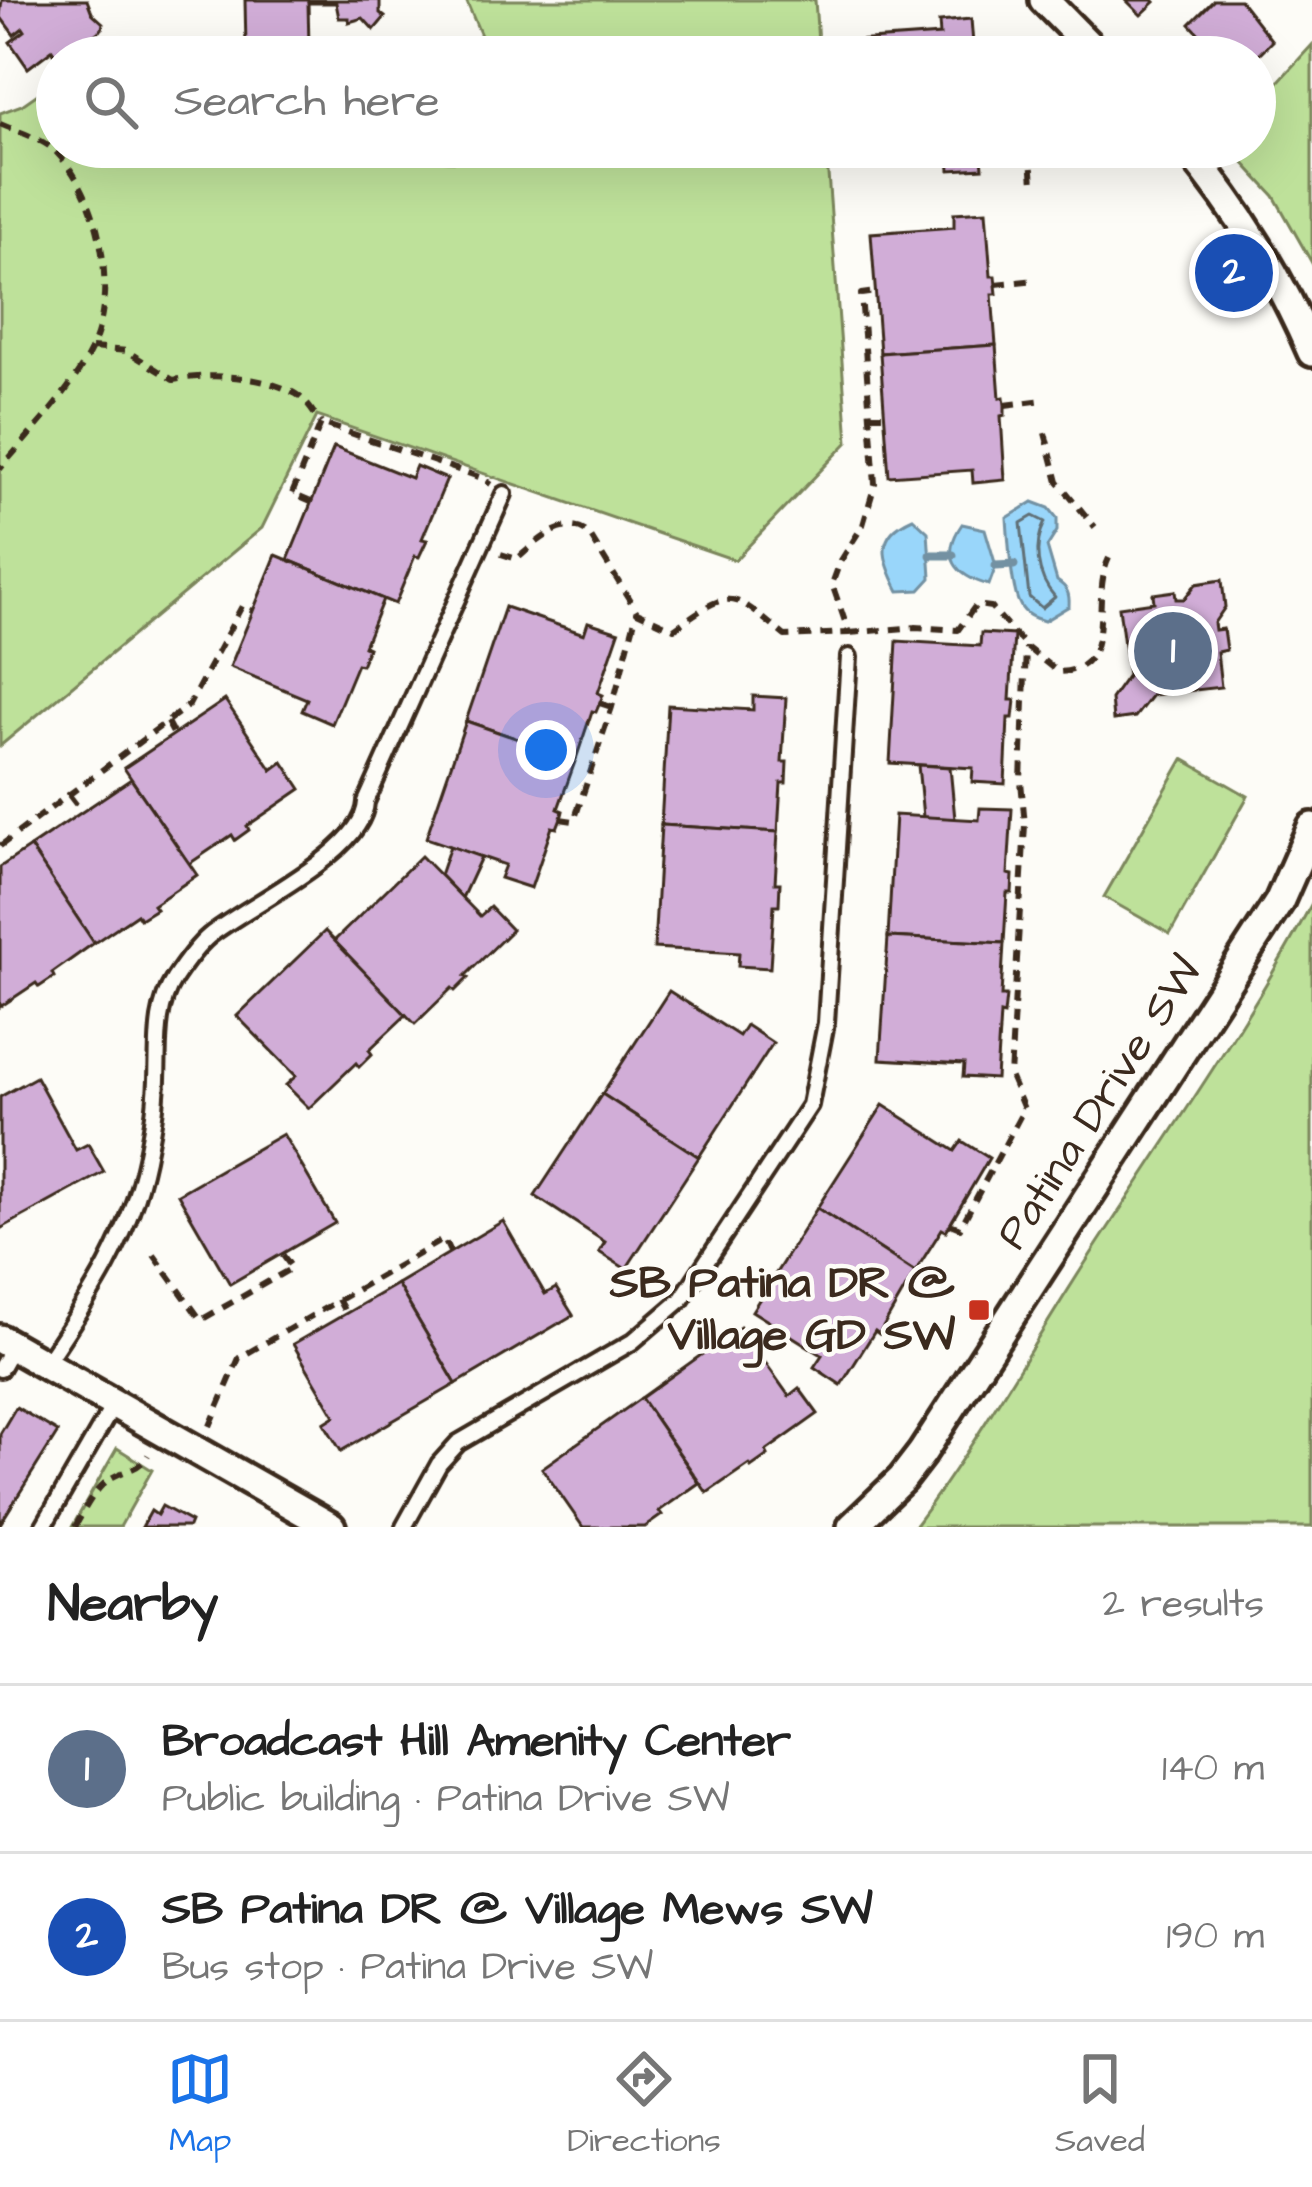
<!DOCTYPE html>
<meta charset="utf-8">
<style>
:root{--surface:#fff;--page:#f6f6f6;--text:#222;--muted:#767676;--line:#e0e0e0;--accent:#1a73e8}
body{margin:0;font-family:"Architects Daughter",sans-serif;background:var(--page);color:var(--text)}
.you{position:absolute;left:546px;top:750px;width:42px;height:42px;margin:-30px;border:9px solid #fff;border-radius:50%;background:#1a73e8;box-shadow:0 0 0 18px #1a73e833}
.badge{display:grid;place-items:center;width:78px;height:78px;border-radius:50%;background:var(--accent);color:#fff;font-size:39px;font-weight:700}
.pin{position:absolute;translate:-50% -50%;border:6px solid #fff;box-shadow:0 3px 12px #0006}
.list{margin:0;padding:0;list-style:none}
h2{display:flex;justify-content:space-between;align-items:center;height:156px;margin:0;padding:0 48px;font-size:51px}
h2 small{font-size:39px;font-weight:400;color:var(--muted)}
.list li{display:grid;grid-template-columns:78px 1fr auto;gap:36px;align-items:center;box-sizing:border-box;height:168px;padding:0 48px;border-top:3px solid var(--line)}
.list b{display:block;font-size:45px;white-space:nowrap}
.list p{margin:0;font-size:39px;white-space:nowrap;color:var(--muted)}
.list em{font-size:39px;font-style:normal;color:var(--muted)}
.icon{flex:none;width:66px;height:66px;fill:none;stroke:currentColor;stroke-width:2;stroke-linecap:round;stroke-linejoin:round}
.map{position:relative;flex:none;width:1312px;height:1527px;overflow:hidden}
.search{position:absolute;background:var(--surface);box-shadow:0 12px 48px #0002;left:36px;right:36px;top:36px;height:132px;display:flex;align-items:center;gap:30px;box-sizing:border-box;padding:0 42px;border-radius:66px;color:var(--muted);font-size:45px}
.sheet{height:492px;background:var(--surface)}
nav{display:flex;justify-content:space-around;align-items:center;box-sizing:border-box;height:168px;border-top:3px solid var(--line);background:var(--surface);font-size:33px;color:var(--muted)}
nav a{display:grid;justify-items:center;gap:6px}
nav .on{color:var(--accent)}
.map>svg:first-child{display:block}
.green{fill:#bee19a;stroke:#7c865c;stroke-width:3}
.water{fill:#99d6fa;stroke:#7391a2;stroke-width:3}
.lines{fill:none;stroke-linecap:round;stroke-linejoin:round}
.shore{stroke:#616f76;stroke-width:3}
.stream{stroke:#7391a2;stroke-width:9}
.building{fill:#d1add7;stroke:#3b2a1e;stroke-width:3}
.lane-casing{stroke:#3b2a1e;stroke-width:22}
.street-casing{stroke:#3b2a1e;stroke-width:36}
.path{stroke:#3b2a1e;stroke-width:6;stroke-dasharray:12 9;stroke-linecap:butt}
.lane{stroke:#fdfcf7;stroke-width:14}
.street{stroke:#fdfcf7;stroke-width:27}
.poi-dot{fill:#c8321e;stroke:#fdfcf7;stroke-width:4.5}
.labels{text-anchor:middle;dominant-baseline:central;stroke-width:9;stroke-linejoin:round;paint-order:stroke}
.street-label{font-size:45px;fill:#3b2a1e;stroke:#fdfcf7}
.poi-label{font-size:45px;font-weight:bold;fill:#3b2a1e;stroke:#fdfcf7;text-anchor:end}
</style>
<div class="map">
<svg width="1312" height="1527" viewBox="0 0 1312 1527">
<rect width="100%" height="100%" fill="#fdfcf7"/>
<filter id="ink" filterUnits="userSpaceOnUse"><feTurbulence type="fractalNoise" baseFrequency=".00833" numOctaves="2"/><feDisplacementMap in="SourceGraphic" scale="24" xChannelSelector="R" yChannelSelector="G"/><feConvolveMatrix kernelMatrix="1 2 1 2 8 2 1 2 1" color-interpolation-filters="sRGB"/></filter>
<g filter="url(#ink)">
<!-- green -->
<g class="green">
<path d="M466 0H815L819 57H490Z"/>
<path d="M1312 45V263L1274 196 1229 147H1255V107Z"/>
<path d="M52 84 57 87V147H406C435 166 466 164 497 153L499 147H826L848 442 735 560 317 416 262 528 0 746V113L22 105Z"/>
<path d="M1183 759 1248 796 1170 934 1104 897Z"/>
<path d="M1312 903V1527H914C980 1439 1033 1343 1093 1251 1168 1136 1247 1024 1312 903Z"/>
<path d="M117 1448 152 1470 120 1527H72Z"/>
</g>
<!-- water -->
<g class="water">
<path d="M1033 502 1049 508 1057 518V531L1047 547 1057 581C1067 587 1070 594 1069 606L1044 621C1034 618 1025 615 1020 605 1012 593 1008 535 1007 518Z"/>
<path d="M913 518 928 532 931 578 920 590 899 591C882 559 874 535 913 518Z"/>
<path d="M962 524 985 529 996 566 989 585C955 576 940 556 962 524Z"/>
</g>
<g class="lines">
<!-- shore -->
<path class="shore" d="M1033 516 1045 522C1033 546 1036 576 1055 597L1042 608 1029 597 1021 523Z"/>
<!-- stream -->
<g class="stream">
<path d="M931 555H953"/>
<path d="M996 566 1014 565"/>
</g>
</g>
<!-- building -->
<g class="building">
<path d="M2 0H87L92 13 103 23 102 29 80 46 71 44 56 56 52 50 28 68 10 42 25 31 23 28 14 35 0 16Z"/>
<path d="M245 0H380V13L385 17 374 30 363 18 349 22V18H339L336 3H308L309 47 246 48Z"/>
<path d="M1126 0H1153L1155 2 1141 15Z"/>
<path d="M1214 0H1240L1272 41 1255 58 1194 57 1197 54 1191 47 1202 37 1190 24Z"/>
<path d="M971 19 974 57H858L856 41 940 35 939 22Z"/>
<path d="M864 147H981L983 168 950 170 949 157 866 163Z"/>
<path d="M986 211 991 276H995L997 294H992L996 345 880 353 871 233 954 227V213Z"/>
<path d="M996 345 1000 398 1004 397 1005 405V415L1001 416 1005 480 973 483 972 470 889 476 880 353Z"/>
<path d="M334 447 411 478 416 466 447 479 422 539 427 540 419 557 415 556 395 604 288 560Z"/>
<path d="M276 555 383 599 364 646 368 648 361 665 357 664 332 724 302 711 307 699 230 667Z"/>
<path d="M1222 580 1225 607 1214 623 1215 630 1223 629 1226 650 1217 652 1221 687 1152 695 1135 717 1113 720 1111 699 1128 675 1119 607 1154 602 1153 594 1175 591 1176 599H1184L1196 584Z"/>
<path d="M505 607 584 634 588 622 619 632 598 693 603 695 601 700 596 712 592 711 576 759 466 721Z"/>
<path d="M981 633 1014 635 1010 700H1015L1013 718H1008L1005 784 972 782 973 768 890 763 897 641 980 646Z"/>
<path d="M753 696 786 698 782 762H787L786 783H781L778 832 661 825 668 705 753 710Z"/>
<path d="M225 700 272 770 283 762 301 789 247 826 249 830 235 840 232 835 189 864 124 768Z"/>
<path d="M466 721 576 759 558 809 563 811 562 815 557 828 552 827 531 888 500 878 505 865 426 838Z"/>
<path d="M918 765 950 767 955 819 923 817Z"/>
<path d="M131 779 197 875 153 905 156 909 140 919 137 914 94 943 30 847Z"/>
<path d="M980 808 1012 809 1008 874 1013 875 1012 893H1007L1004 943 888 937 895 815 979 820Z"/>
<path d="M661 825 778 832 775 883H780L779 905H774L770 968 738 966 739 953 654 948Z"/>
<path d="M450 846 481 857 462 898 440 875Z"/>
<path d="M30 847 94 943 52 973 54 977 39 987 36 983 0 1007V867Z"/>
<path d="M421 856 480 916 490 907 512 930 465 976 468 978 455 991 452 988 415 1024 334 941Z"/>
<path d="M325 931 406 1015 369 1050 372 1054 359 1067 356 1063 309 1108 286 1085 296 1076 237 1016Z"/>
<path d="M888 937 1004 943 1001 996H1006L1004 1015 1000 1014 996 1079 963 1077 964 1064 880 1059Z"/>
<path d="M669 991 739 1036 746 1025 773 1043 699 1157 602 1094Z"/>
<path d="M36 1077 76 1150 88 1144 104 1172 0 1229V1097Z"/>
<path d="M602 1094 699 1157 626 1269 599 1252 605 1242 535 1196Z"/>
<path d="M883 1105 955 1151 962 1141 989 1158 946 1231 942 1229 915 1272 817 1208Z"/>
<path d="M283 1134 335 1223 230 1284 178 1194Z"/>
<path d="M817 1208 915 1272 879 1334 875 1331 841 1385 814 1367 822 1355 752 1311Z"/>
<path d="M503 1221 545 1294 556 1288 573 1315 456 1384 397 1284Z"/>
<path d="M397 1284 456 1384 341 1451 324 1423 335 1416 293 1344Z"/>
<path d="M740 1327 789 1396 799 1388 818 1414 766 1451 768 1455 751 1467 749 1464 707 1493 641 1398Z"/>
<path d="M641 1398 699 1483 659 1511 662 1515 645 1527H583L542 1468Z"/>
<path d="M16 1407 58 1432 0 1524V1434Z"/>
<path d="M162 1506 191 1522 189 1527H142L151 1511 157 1515Z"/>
</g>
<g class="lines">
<defs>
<g id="lane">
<path d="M45 1364C90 1297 129 1240 146 1159 150 1138 155 1117 156 1095 160 1057 152 1013 174 979 184 964 196 947 209 936 247 905 364 852 366 802L504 494"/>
<path d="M0 1369 13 1346"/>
<path d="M43 1527 114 1404"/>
<path d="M404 1527 439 1464 458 1443 632 1342 681 1300 810 1105 826 1023 849 657"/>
</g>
<g id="street">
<path d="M1044 0 1100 57"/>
<path d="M1186 147C1240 213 1278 274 1312 352"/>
<path d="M0 1339 331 1527"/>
<path d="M852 1527 902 1479 922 1453 1279 902 1312 827"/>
</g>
</defs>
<!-- lane casing -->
<use href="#lane" class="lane-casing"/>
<!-- street casing -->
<use href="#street" class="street-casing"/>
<!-- path -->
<g class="path">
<path d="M0 124C18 132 43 138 57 153 102 200 119 294 90 352 69 394 30 433 0 469"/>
<path d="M1030 147 1033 183"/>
<path d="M996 284 1036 280"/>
<path d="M92 348 127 351 173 380C211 373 262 375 296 394 306 400 314 414 321 423"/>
<path d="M1005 405 1044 400"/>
<path d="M870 415H884"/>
<path d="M1045 433 1058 482 1095 527"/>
<path d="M311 502 292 494 321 423 482 478 491 484"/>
<path d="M501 554 517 559C537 542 564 514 589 534L637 612 674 629C733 586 731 592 785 636L849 633 832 584 840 562 863 525 875 484 861 294 875 292"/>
<path d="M849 633 916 627 958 630 976 605 991 607 1026 647 1058 672C1120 670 1089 600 1109 558"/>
<path d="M599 703 612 707"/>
<path d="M167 722 174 735"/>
<path d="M69 795 82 812"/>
<path d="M560 819 574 821 612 707 637 612"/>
<path d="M0 846 189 705 242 606 253 611"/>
<path d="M950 1224 960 1228 1024 1109 1010 1076 1025 825 1021 781 1026 647"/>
<path d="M154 1255 201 1320 292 1268 282 1254"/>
<path d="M338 1299 346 1314"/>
<path d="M210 1426 239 1358 444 1239 450 1252"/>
<path d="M75 1527C85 1509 95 1487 113 1477 127 1469 139 1470 148 1455"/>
</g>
<!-- lane -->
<use href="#lane" class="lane"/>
<!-- street -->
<use href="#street" class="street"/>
</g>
</g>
<!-- markers -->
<rect class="poi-dot" x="967" y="1298" width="24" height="24" rx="6"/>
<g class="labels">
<!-- street labels -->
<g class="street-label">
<text transform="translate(1100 1103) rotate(-57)">Patina Drive SW</text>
</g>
<!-- poi labels -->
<g class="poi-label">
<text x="955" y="1284">SB Patina DR @<tspan x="955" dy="52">Village GD SW</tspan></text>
</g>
</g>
</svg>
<div class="you"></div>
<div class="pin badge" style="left:1173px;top:651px;background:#5c6f8a">1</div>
<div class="pin badge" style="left:1234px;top:273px;background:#1a4fb4">2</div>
<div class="search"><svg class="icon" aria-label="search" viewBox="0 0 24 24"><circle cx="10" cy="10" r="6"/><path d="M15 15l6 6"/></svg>Search here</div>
</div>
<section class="sheet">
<h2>Nearby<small>2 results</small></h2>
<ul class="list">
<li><span class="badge" style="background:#5c6f8a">1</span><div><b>Broadcast Hill Amenity Center</b><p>Public building · Patina Drive SW</p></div><em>140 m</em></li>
<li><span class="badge" style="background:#1a4fb4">2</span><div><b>SB Patina DR @ Village Mews SW</b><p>Bus stop · Patina Drive SW</p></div><em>190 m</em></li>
</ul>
</section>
<nav>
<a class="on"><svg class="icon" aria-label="map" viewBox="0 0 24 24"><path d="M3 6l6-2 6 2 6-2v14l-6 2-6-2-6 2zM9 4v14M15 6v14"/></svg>Map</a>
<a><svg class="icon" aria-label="directions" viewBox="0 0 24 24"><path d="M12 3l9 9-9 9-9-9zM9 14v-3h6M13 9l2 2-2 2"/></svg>Directions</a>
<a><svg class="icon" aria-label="saved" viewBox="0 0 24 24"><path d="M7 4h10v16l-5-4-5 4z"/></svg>Saved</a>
</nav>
